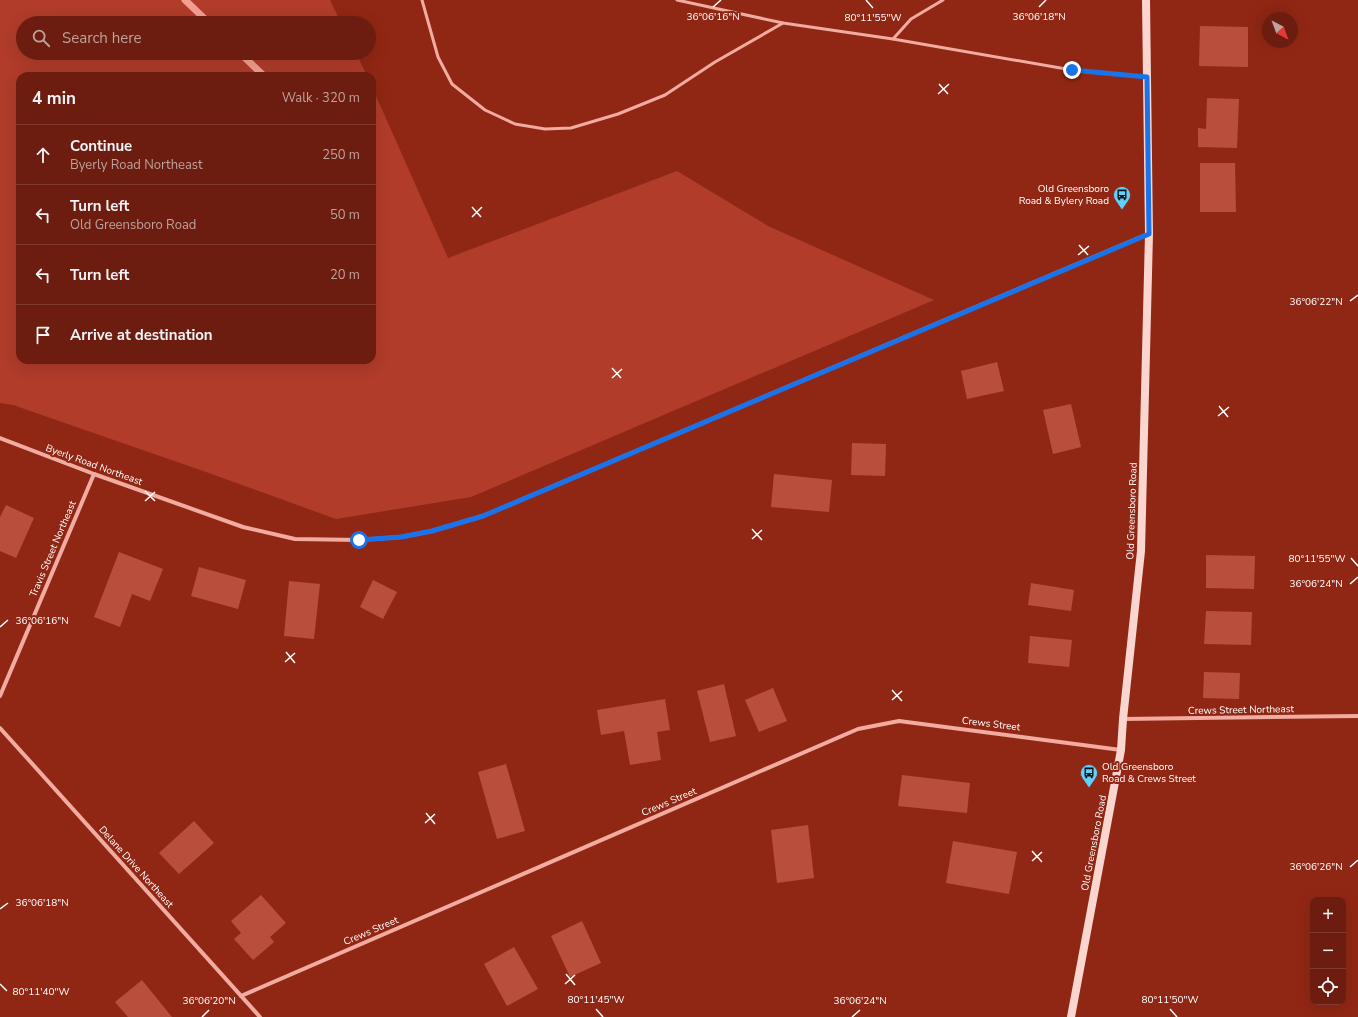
<!DOCTYPE html>
<meta charset="utf-8">
<style>
:root{--surface:#6c1d0f;--page:#742a1d;--text:#f1f3f6;--muted:#bea29e;--line:#7f3b2f}
body{margin:0;font-family:"Nunito Sans",sans-serif;background:var(--page);color:var(--text)}
.controls{position:absolute;right:12px;bottom:12px;display:grid;overflow:hidden;border-radius:8px;box-shadow:0 4px 16px #0002}
.controls button{width:36px;height:36px;display:grid;place-items:center;padding:0;border:0;border-bottom:1px solid var(--line);background:var(--surface);color:var(--text);font:20px sans-serif}
.compass{position:absolute;left:1262px;top:12px;width:36px;height:36px;border-radius:50%;background:var(--surface);box-shadow:0 4px 16px #0002;rotate:139deg}
.stop{position:absolute;width:12px;height:12px;margin:-9px;border:3px solid #1a73e8;border-radius:50%;background:#fff}
.stop.end{background:#1a73e8;border-color:#fff;box-shadow:0 1px 4px #0008}
.list{margin:0;padding:0;list-style:none}
h2{display:flex;justify-content:space-between;align-items:center;height:52px;margin:0;padding:0 16px;font-size:17px}
h2 small{font-size:13px;font-weight:400;color:var(--muted)}
.list li{display:grid;grid-template-columns:26px 1fr auto;gap:12px;align-items:center;box-sizing:border-box;height:60px;padding:0 16px;border-top:1px solid var(--line)}
.list b{display:block;font-size:15px;white-space:nowrap}
.list p{margin:0;font-size:13px;white-space:nowrap;color:var(--muted)}
.list em{font-size:13px;font-style:normal;color:var(--muted)}
.icon{flex:none;width:22px;height:22px;fill:none;stroke:currentColor;stroke-width:2;stroke-linecap:round;stroke-linejoin:round}
.map{position:relative;flex:none;width:1358px;height:1017px;overflow:hidden}
.search{position:absolute;background:var(--surface);box-shadow:0 4px 16px #0002;left:16px;top:16px;width:360px;height:44px;display:flex;align-items:center;gap:10px;box-sizing:border-box;padding:0 14px;border-radius:22px;color:var(--muted);font-size:15px}
.panel{position:absolute;background:var(--surface);box-shadow:0 4px 16px #0002;left:16px;top:72px;width:360px;height:292px;border-radius:12px}
.map>svg:first-child{display:block}
.green{fill:#b13c2a}
.lines{fill:none;stroke-linecap:round;stroke-linejoin:round}
.stream{stroke:#f49e92;stroke-width:7}
.building{fill:#b94e3d}
.lane{stroke:#f1aba0;stroke-width:3}
.street{stroke:#f1aba0;stroke-width:4}
.secondary{stroke:#fbd6cf;stroke-width:8}
.route{stroke:#1a73e8;stroke-width:5}
.ticks{fill:none;stroke:#fff;stroke-width:1.5}
.labels{text-anchor:middle;dominant-baseline:central;stroke-width:4;stroke-linejoin:round;paint-order:stroke}
.poi-label{font-size:10px;fill:#fff;stroke:#902714;text-anchor:end}
.street-label{font-size:10px;fill:#fff;stroke:#902714}
.ticks-label{font-size:10px;text-anchor:middle;fill:#fff;stroke:#902714;stroke-width:4;stroke-linejoin:round;paint-order:stroke}
</style>
<div class="map">
<svg width="1358" height="1017" viewBox="0 0 1358 1017">
<rect width="100%" height="100%" fill="#902714"/>
<!-- green -->
<path class="green" d="M0 0H330L341 23H23V53H356L367 76H20V360H372V87L448 258 677 171 768 226 934 300 471 497 336 519 206 472 13 405 0 403Z"/>
<g class="lines">
<!-- stream -->
<g class="stream">
<path d="M185 0 209 23"/>
<path d="M240 53 264 76"/>
</g>
</g>
<!-- building -->
<g class="building">
<path d="M1200 26 1248 27V67L1199 66Z"/>
<path d="M1207 98 1239 99 1237 148 1198 147V128L1206 129Z"/>
<path d="M1200 163H1235L1236 212H1200Z"/>
<path d="M997 362 1004 391 967 399 961 371Z"/>
<path d="M1071 404 1081 447 1053 454 1043 410Z"/>
<path d="M852 443 886 444 885 476 851 475Z"/>
<path d="M774 474 832 480 829 512 771 507Z"/>
<path d="M6 505 34 518 16 558 0 551V517Z"/>
<path d="M119 552 163 569 150 601 132 594 120 627 94 617Z"/>
<path d="M1206 555 1255 556 1254 589 1206 588Z"/>
<path d="M199 567 246 580 238 609 191 596Z"/>
<path d="M373 580 397 592 383 619 360 607Z"/>
<path d="M289 581 320 584 314 639 284 636Z"/>
<path d="M1031 583 1074 590 1071 611 1028 605Z"/>
<path d="M1206 611 1252 612 1251 645 1204 644Z"/>
<path d="M1030 636 1072 640 1069 667 1028 663Z"/>
<path d="M1204 672 1240 673 1239 699 1203 698Z"/>
<path d="M724 684 736 736 710 742 697 691Z"/>
<path d="M773 688 787 721 759 732 745 700Z"/>
<path d="M665 699 670 730 657 732 661 760 630 765 624 731 601 735 597 710Z"/>
<path d="M506 764 525 831 497 839 478 772Z"/>
<path d="M902 775 970 783 967 813 898 806Z"/>
<path d="M194 821 214 843 179 874 159 853Z"/>
<path d="M808 825 814 878 777 883 771 830Z"/>
<path d="M953 841 1017 852 1009 894 946 883Z"/>
<path d="M261 895 286 923 270 937 274 942 253 960 234 939 241 933 231 921Z"/>
<path d="M582 921 601 963 570 977 551 936Z"/>
<path d="M514 947 538 989 507 1006 484 964Z"/>
<path d="M142 980 172 1017H128L115 1002Z"/>
</g>
<g class="lines">
<!-- lane -->
<g class="lane">
<path d="M422 0 438 57 452 84 485 110 515 124 545 129 571 128 618 114 665 95 715 62 783 23"/>
<path d="M677 0 783 23 893 39 1072 70 1145 77"/>
<path d="M893 39 911 19 943 0"/>
</g>
<!-- street -->
<g class="street">
<path d="M0 438 94 474 243 527 295 539 359 540 401 537 432 531 483 516 1148 234"/>
<path d="M0 696 94 474"/>
<path d="M1123 719 1358 716"/>
<path d="M0 728 260 1017"/>
<path d="M241 996 858 729 899 721 1121 750"/>
</g>
<!-- secondary -->
<path class="secondary" d="M1071 1017 1121 750 1123 719 1141 551 1149 234 1146 0"/>
</g>
<g class="lines">
<!-- route -->
<path class="route" d="M359 540 401 537 432 531 483 516 1149 234 1147 77 1072 70"/>
</g>
<!-- ticks -->
<path class="ticks" d="M866 0 873 8M713 7 721 0M1039 7 1046 0M939 84 948 94M938 94 949 84M472 207 481 217M472 217 482 207M1079 245 1088 255M1078 255 1089 246M1350 301 1358 295M612 368 621 378M612 378 622 369M1219 406 1228 417M1218 416 1229 407M145 491 155 501M145 501 155 492M752 529 762 540M752 539 762 530M1351 558 1358 566M1350 584 1358 577M0 627 8 620M286 652 295 663M285 662 295 653M892 690 902 701M892 700 902 691M426 813 435 824M425 823 435 814M1032 851 1042 862M1032 861 1042 852M1350 867 1358 860M0 909 8 903M566 974 575 985M0 984 7 991M565 984 575 975M596 1009 603 1017M1170 1009 1177 1017M202 1017 209 1010M852 1017 860 1010"/>
<!-- icons -->
<defs>
<symbol id="bus-pin" viewBox="-11 -11 22 30"><path d="M0 17L-7.5 6A9.5 9.5 0 1 1 7.5 6Z" fill="#60d0ff" stroke="#902714"/><path d="M-5-6H5V4H4V6H2V4H-2V6H-4V4H-5ZM-3.5-4V0h7V-4ZM-3.5 1.2v1.5H-2V1.2ZM2 1.2v1.5H3.5V1.2Z" fill="#111"/></symbol>
</defs>
<g fill-rule="evenodd">
<use href="#bus-pin" x="1112" y="185" width="20" height="27"/>
<use href="#bus-pin" x="1079" y="763" width="20" height="27"/>
</g>
<g class="labels">
<!-- poi labels -->
<g class="poi-label">
<text x="1109" y="189">Old Greensboro<tspan x="1109" dy="12">Road &amp; Bylery Road</tspan></text>
<text x="1102" y="767" text-anchor="start">Old Greensboro<tspan x="1102" dy="12">Road &amp; Crews Street</tspan></text>
</g>
<!-- street labels -->
<g class="street-label">
<text transform="translate(94 465) rotate(20)">Byerly Road Northeast</text>
<text transform="translate(1132 511) rotate(-88)">Old Greensboro Road</text>
<text transform="translate(53 549) rotate(-67)">Travis Street Northeast</text>
<text transform="translate(1241 710) rotate(-1)">Crews Street Northeast</text>
<text transform="translate(991 724) rotate(7)">Crews Street</text>
<text transform="translate(669 802) rotate(-23)">Crews Street</text>
<text transform="translate(1094 843) rotate(-79)">Old Greensboro Road</text>
<text transform="translate(136 867) rotate(48)">Delane Drive Northeast</text>
<text transform="translate(371 931) rotate(-23)">Crews Street</text>
</g>
</g>
<g class="ticks-label">
<text x="713" y="20">36°06'16"N</text>
<text x="1039" y="20">36°06'18"N</text>
<text x="873" y="21">80°11'55"W</text>
<text x="1316" y="305">36°06'22"N</text>
<text x="1317" y="562">80°11'55"W</text>
<text x="1316" y="587">36°06'24"N</text>
<text x="42" y="624">36°06'16"N</text>
<text x="1316" y="870">36°06'26"N</text>
<text x="42" y="906">36°06'18"N</text>
<text x="41" y="995">80°11'40"W</text>
<text x="596" y="1003">80°11'45"W</text>
<text x="1170" y="1003">80°11'50"W</text>
<text x="209" y="1004">36°06'20"N</text>
<text x="860" y="1004">36°06'24"N</text>
</g>
</svg>
<div class="controls">
<button>+</button>
<button>−</button>
<button><svg class="icon" aria-label="locate" viewBox="0 0 24 24"><circle cx="12" cy="12" r="6"/><path d="M12 2v4M12 18v4M2 12h4M18 12h4"/></svg></button>
</div>
<svg class="compass" viewBox="-18 -18 36 36"><path d="M0-13l5 13h-10z" fill="#e53935"/><path d="M0 13l5-13h-10z" fill="#bea29e"/></svg>
<div class="stop" style="left:359px;top:540px"></div>
<div class="stop end" style="left:1072px;top:70px"></div>
<div class="search"><svg class="icon" aria-label="search" viewBox="0 0 24 24"><circle cx="10" cy="10" r="6"/><path d="M15 15l6 6"/></svg>Search here</div>
<section class="panel">
<h2>4 min<small>Walk · 320 m</small></h2>
<ul class="list">
<li><svg class="icon" aria-label="ahead" viewBox="0 0 24 24"><path d="M12 20V5M6 11l6-6 6 6"/></svg><div><b>Continue</b><p>Byerly Road Northeast</p></div><em>250 m</em></li>
<li><svg class="icon" aria-label="left" viewBox="0 0 24 24"><path d="M17 20v-9H6M10 6l-5 5 5 5"/></svg><div><b>Turn left</b><p>Old Greensboro Road</p></div><em>50 m</em></li>
<li><svg class="icon" aria-label="left" viewBox="0 0 24 24"><path d="M17 20v-9H6M10 6l-5 5 5 5"/></svg><div><b>Turn left</b></div><em>20 m</em></li>
<li><svg class="icon" aria-label="arrive" viewBox="0 0 24 24"><path d="M6 21V4h12l-3 4 3 4H6"/></svg><div><b>Arrive at destination</b></div></li>
</ul>
</section>
</div>
